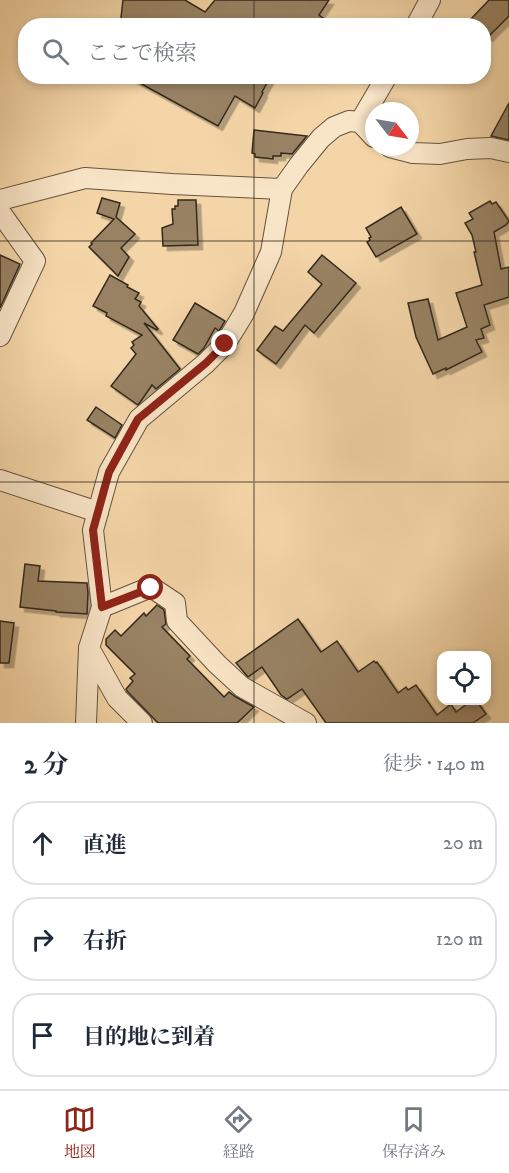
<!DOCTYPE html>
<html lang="ja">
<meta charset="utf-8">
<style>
:root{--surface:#fff;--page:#f6f6f7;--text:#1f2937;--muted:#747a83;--line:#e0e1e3;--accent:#8f2418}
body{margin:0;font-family:"IM FELL DW Pica","Noto Serif JP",serif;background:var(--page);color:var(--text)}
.controls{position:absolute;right:18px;bottom:18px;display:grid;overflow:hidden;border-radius:12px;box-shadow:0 3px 9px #0003}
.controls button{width:54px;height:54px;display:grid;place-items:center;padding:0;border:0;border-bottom:2px solid var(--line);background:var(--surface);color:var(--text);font:30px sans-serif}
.compass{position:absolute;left:365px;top:102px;width:54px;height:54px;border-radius:50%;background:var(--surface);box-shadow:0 3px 9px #0003;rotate:121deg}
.stop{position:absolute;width:18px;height:18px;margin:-14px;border:4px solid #8f2418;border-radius:50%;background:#fff}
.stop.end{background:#8f2418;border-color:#fff;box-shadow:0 2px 6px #0008}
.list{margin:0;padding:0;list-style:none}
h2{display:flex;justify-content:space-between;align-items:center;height:78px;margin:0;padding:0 24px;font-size:26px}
h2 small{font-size:20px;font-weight:400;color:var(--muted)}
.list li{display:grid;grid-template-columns:39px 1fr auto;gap:18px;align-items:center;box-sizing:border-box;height:84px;margin:0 12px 12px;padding:0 12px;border:2px solid var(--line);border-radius:24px}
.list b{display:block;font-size:22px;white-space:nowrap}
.list em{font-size:20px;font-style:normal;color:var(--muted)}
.icon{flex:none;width:33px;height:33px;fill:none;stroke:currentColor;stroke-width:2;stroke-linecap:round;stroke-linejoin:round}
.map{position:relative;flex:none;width:509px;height:723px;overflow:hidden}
.search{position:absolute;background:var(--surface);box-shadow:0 3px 9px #0003;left:18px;right:18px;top:18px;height:66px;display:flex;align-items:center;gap:15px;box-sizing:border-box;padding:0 21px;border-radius:24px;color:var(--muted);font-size:22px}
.sheet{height:366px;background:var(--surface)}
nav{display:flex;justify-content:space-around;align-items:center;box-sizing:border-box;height:84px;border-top:2px solid var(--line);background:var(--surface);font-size:16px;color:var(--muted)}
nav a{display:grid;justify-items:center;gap:3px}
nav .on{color:var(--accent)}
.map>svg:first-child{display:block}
.building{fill:#988264;stroke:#34291c;stroke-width:1.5;filter:url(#shadow)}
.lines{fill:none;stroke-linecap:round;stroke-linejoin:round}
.minor-casing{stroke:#64543f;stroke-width:22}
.minor{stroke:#f8e4c6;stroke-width:20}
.route{stroke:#8f2418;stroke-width:8}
.grid{fill:none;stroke:#34291c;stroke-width:1.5;stroke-opacity:0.55}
</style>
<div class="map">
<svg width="509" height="723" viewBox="0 0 509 723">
<defs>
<filter id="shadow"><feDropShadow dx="4.5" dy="4.5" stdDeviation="0" flood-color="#0004"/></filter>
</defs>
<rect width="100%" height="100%" fill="#f4d5a7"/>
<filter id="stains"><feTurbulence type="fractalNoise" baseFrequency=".00333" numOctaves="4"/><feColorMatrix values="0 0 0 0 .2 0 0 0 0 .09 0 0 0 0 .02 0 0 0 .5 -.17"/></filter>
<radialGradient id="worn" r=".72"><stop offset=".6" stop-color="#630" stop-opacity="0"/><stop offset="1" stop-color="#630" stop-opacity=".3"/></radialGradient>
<!-- building -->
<g class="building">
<path d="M123 0H185L205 12 215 0H329L319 15 334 26H120Z"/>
<path d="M489 0H509V16L488 37 483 33V26H476L470 20Z"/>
<path d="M127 76H271L262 92 263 93 255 108 235 96 218 126Z"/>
<path d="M509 103V140L491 136Z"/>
<path d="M254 130 307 136 292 154 281 153V156H273V159L255 157V154L252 153Z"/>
<path d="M102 198 120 203 116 217 135 234 121 248 129 257 118 276 89 247 92 244 91 243 114 219 97 213Z"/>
<path d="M178 200H196L198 245 163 246 162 228 173 224 172 209H175V206H178Z"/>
<path d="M490 201 492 204 496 202 509 221 506 225 494 232 501 269 509 267V297L484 305 490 325 481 329 484 338 476 340 482 352 446 370V368L433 374 416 337 408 303 428 299 438 340 467 327 456 293 482 285 474 252H476L472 235 465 223 473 219 469 213Z"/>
<path d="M401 207 417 234 376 257 367 242 370 240 369 238 371 237 366 228Z"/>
<path d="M0 255 20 264 0 308Z"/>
<path d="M322 255 356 283 314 333 305 325 276 364 257 350 275 326 283 331 322 284 308 272Z"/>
<path d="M110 275 128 285 127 287 139 293 135 299 141 302 139 306 158 329 157 330 144 323 180 369 156 389 152 385 141 401 138 405 111 386 136 354 131 348 134 345 132 342 142 335 106 316 107 313 93 306Z"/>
<path d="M195 303 225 321 219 331 215 328 204 348 198 354 173 340Z"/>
<path d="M96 407 122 425 115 438 87 420Z"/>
<path d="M25 564 40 566 38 581 87 583 88 593 87 614 56 612V611L20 607Z"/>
<path d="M157 605 164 610 166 624 162 627 190 656 187 659 224 697 229 692 236 697 254 707 237 723H158L127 691 126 689 133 681 130 678 135 674 106 645V639L115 630 121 636 144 613 146 616Z"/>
<path d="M298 619 321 652 337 641 358 672 374 661 376 663 377 662 398 693 406 687 408 690 416 685 437 715 451 704 456 712 472 700H476L486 714 473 723H326L302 689 287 699 281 695 262 667 248 677 236 663Z"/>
<path d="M0 621 14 623 9 663H0Z"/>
</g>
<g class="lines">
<defs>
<g id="minor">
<path d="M416 26 430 0"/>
<path d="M360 122 387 76"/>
<path d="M390 147 413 153 440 154 467 149 491 148 509 152"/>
<path d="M0 200 85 178 172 184 282 189"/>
<path d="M0 212 35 261 0 336"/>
<path d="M0 480 98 512"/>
<path d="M102 607 151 587 175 603 177 621 217 664 242 687 306 723"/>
<path d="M89 648 117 698 142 723"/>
<path d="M86 723 89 648 102 607 93 530 109 472 139 419 206 363 225 344 235 328 244 313 271 252 282 189 299 165 321 138 334 127 349 121 360 122 374 137"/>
</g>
</defs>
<!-- minor casing -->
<use href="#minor" class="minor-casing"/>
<!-- minor -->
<use href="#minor" class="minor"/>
</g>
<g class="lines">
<!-- route -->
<path class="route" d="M151 588 102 607 93 530 109 472 138 419 206 363 225 344"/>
</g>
<!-- grid -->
<path class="grid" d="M254 0V26M254 76V723M0 241H509M0 482H509"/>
<rect width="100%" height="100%" filter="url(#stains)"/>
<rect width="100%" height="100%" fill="url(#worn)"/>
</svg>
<div class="controls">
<button><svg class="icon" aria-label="locate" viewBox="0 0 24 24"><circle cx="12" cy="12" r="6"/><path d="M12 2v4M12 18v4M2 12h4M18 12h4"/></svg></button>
</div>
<svg class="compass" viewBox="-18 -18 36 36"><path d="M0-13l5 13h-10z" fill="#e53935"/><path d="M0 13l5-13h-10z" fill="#747a83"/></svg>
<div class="stop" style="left:151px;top:588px"></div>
<div class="stop end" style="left:225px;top:344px"></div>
<div class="search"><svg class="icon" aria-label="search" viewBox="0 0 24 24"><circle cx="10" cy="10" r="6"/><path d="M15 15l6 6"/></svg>ここで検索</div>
</div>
<section class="sheet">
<h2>2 分<small>徒歩 · 140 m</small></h2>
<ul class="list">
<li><svg class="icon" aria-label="ahead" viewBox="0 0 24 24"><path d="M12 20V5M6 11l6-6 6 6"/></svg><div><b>直進</b></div><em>20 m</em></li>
<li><svg class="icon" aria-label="right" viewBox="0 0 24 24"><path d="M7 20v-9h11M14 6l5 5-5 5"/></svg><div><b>右折</b></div><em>120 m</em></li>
<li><svg class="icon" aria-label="arrive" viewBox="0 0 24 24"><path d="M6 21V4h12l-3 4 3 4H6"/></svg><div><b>目的地に到着</b></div></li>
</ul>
</section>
<nav>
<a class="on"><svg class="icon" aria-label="map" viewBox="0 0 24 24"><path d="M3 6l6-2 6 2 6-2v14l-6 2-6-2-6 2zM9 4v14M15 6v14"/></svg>地図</a>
<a><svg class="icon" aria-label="directions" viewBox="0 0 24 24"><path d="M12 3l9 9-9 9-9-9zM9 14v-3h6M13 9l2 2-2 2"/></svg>経路</a>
<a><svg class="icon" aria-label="saved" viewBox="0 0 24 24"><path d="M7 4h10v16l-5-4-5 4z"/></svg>保存済み</a>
</nav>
